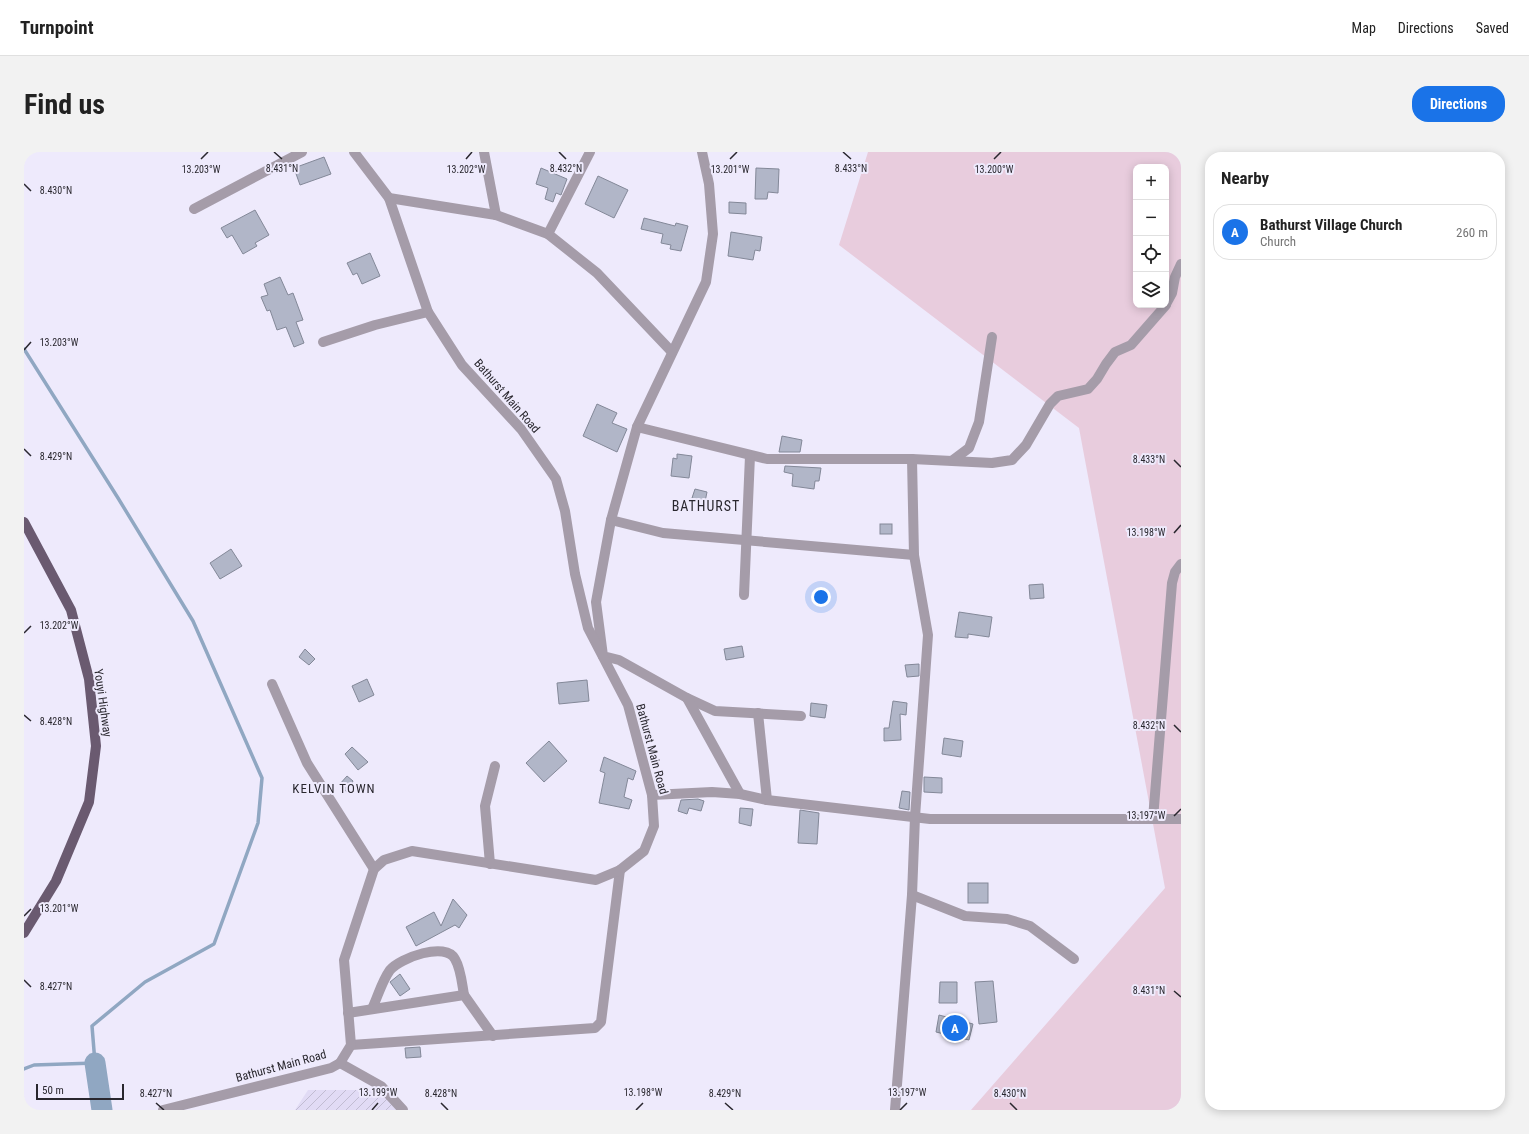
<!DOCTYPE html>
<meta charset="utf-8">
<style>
:root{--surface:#fff;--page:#f2f2f2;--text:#222;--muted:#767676;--line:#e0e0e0;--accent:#1a73e8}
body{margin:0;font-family:"Roboto Condensed",sans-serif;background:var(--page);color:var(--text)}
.controls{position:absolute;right:12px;top:12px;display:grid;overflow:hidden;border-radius:8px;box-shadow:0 2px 10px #0003}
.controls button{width:36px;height:36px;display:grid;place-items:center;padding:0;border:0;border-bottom:1px solid var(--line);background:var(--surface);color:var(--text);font:20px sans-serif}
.scale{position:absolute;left:12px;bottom:10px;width:88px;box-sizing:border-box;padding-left:4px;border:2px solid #29272e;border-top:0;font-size:11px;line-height:14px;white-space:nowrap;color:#29272e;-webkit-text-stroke:3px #eeeafc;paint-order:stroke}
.you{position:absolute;left:797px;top:445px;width:14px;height:14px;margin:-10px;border:3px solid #fff;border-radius:50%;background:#1a73e8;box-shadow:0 0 0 6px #1a73e833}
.badge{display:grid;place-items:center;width:26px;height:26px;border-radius:50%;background:var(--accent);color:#fff;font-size:13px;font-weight:700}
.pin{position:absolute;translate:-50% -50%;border:2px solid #fff;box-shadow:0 1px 4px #0006}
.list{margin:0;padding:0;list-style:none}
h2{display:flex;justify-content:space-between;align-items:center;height:52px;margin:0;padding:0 16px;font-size:17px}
h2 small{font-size:13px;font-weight:400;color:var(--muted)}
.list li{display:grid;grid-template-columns:26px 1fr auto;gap:12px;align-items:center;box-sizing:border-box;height:56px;margin:0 8px 8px;padding:0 8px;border:1px solid var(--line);border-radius:16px}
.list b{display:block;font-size:15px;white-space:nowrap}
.list p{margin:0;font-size:13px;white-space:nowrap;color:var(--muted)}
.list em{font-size:13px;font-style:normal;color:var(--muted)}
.icon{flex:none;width:22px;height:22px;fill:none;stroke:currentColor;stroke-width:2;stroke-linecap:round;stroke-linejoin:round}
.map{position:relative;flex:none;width:1157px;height:958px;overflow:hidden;border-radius:16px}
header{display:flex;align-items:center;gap:24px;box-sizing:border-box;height:56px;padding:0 20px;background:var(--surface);border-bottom:1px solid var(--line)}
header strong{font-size:19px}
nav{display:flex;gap:22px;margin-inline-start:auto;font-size:14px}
.intro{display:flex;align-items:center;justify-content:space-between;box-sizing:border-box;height:96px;padding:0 24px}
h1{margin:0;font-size:28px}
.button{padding:10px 18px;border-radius:16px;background:var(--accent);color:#fff;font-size:14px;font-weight:700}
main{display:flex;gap:24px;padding:0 24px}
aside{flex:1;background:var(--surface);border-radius:16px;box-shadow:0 2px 10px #0003}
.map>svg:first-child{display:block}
.industrial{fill:url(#industrial-furrows)}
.grass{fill:#e8ccdd;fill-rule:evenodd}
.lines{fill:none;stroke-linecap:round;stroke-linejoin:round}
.stream{stroke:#90a7c2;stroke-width:3.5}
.river{stroke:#90a7c2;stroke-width:21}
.building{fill:#b1b6c8;stroke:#838898}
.minor{stroke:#a59ca9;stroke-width:10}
.major{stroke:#6a5a70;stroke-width:10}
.ticks{fill:none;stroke:#29272e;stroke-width:1.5}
.labels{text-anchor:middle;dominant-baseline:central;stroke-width:4;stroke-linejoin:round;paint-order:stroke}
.street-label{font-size:12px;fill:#29272e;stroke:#eeeafc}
.neighbourhood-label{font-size:13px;letter-spacing:1px;fill:#29272e;stroke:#eeeafc}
.quarter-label{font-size:14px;letter-spacing:1px;fill:#29272e;stroke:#eeeafc}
.ticks-label{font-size:10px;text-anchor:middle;fill:#29272e;stroke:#eeeafc;stroke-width:4;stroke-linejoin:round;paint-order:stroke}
</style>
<header>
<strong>Turnpoint</strong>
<nav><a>Map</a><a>Directions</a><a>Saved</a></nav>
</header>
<div class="intro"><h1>Find us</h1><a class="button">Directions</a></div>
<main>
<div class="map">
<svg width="1157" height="958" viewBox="0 0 1157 958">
<defs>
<pattern id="industrial-furrows" width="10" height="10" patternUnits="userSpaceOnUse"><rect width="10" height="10" fill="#e1dbf5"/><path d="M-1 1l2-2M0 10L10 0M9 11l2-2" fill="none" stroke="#c1bcd2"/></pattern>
</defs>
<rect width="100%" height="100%" fill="#eeeafc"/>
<!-- industrial -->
<path class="industrial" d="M284 938H355L373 958H271Z"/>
<!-- grass -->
<path class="grass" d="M844 0H1157V958H947L1141 736 1055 276 815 93ZM1112 15H1142V153H1112Z"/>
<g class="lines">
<!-- stream -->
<path class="stream" d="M0 197 94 346 169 469 238 626 234 671 190 792 121 830 68 874 71 911 10 913 0 917"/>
<!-- river -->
<path class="river" d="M71 911 78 958"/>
</g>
<!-- building -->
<g class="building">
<path d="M300 5 307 22 276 33 270 16Z"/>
<path d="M517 16 543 27 537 43 532 41 529 50 521 47 524 36 512 32Z"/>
<path d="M732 16 755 17 754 41 744 40 743 47H731Z"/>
<path d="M574 24 604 38 590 66 561 52Z"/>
<path d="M705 50 722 51V62L705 61Z"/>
<path d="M231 58 245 83 231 91 233 94 219 102 208 83 203 86 197 76Z"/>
<path d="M620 66 651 74 652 71 664 74 657 99 646 97 647 93 637 91 639 82 617 77Z"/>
<path d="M707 80 738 85 736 99 731 98 729 108 704 104Z"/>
<path d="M346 101 356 124 338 132 333 121 329 123 323 111Z"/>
<path d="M256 125 264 143 269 141 279 168 272 170 280 191 270 195 262 175 253 178 246 158 243 159 237 145 244 143 240 132Z"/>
<path d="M573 252 593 261 588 271 603 277 593 300 559 284Z"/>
<path d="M758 284 778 288 776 300H755Z"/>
<path d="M653 302 668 304 665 326 647 324 649 306 653 307Z"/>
<path d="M761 314 797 316 795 329H791L790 337 768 334 769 322 760 320Z"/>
<path d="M671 337 683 340 681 350 668 346Z"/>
<rect x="856" y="372" width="12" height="10"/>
<path d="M207 397 218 414 196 427 186 411Z"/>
<path d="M1019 432 1020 446 1006 447 1005 433Z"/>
<path d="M935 460 968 465 965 485 944 482V486L931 485Z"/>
<path d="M718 494 720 505 702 508 700 497Z"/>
<path d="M281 497 291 507 285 513 275 505Z"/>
<path d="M895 512V524L883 525 881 513Z"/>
<path d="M343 527 350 543 335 550 328 534Z"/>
<path d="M563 528 565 549 535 552 533 531Z"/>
<path d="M869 549 883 551 882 563 876 562 877 588 860 589V576H865Z"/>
<path d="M787 551 803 553 801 566 786 564Z"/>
<path d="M920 586 939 589 937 605 918 602Z"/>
<path d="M525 589 543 609 520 630 502 611Z"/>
<path d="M328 595 344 610 334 618 321 602Z"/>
<path d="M580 605 612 619 609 628 604 626 600 645 608 648 605 657 575 651 581 621 576 619Z"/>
<path d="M323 624 329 629 323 640 315 633Z"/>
<path d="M900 625 918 626V641L900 640Z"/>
<path d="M878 639 886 640 885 658 875 656Z"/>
<path d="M674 647 680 649 677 659 665 656 663 662 654 659 657 648Z"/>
<path d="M716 656 729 657 727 674 715 671Z"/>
<path d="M776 658 795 661 793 692 774 691Z"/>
<rect x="944" y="731" width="20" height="20"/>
<path d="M429 747 443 763 435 776 431 773 392 794 382 775 410 760 417 774Z"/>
<path d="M376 822 386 837 376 844 366 830Z"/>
<path d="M969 829 973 870 955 872 951 830Z"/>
<path d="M916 830H933V851H915Z"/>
<path d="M915 863 949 872 945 888 912 880Z"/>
<path d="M396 895 397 905 382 906 381 896Z"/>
</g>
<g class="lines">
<!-- minor -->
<g class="minor">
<path d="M460 0 472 63"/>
<path d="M678 0 685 32 689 82 682 130 613 275 587 368 572 450 579 504 595 508 663 546 691 559 777 564"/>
<path d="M365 46 472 63 524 82 573 121 648 200"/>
<path d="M170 57 278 0"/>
<path d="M524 82 566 0"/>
<path d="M1142 152 1148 141 1151 125 1157 112"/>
<path d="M299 190 351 173 404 160"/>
<path d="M613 275 743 307H888L968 311 988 308 1002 293 1026 252 1034 244 1064 237 1073 227 1082 212 1091 200 1107 193 1142 153"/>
<path d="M929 308 945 296 955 270 968 185"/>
<path d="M587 368 639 381 890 403"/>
<path d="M720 443 726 304"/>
<path d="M248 532 283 611 350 717"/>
<path d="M663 546 716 642"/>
<path d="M734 561 743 648"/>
<path d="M628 643 688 640 716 642 743 648 906 667H1157"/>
<path d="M1129 667 1148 431 1151 420 1157 412"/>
<path d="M466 712 461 654 471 614"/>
<path d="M888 743 941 764 983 767 1006 774 1050 807"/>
<path d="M348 857C354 844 358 829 366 818 376 806 422 789 431 807 437 817 438 832 440 843"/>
<path d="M324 861 440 843 469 884"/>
<path d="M327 893 571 876 577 870 596 718"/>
<path d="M316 911 357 934 379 958"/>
<path d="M139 958 307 916 316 911 327 893 320 808 350 717 360 708 388 699 572 728 596 718 620 699 630 674 628 643 604 553 564 476 551 422 541 359 532 327 497 277 438 213 404 160 365 46 330 0"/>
<path d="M871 958 888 743 891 665 904 483 890 403 888 307"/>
</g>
<!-- major -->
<path class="major" d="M0 370 47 458 65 527 72 594 65 650 32 729 0 781"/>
</g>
<!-- ticks -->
<path class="ticks" d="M250 0 258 7M535 0 542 7M819 0 827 7M177 7 184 0M442 7 448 0M706 7 713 0M970 7 977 0M0 32 7 39M0 198 7 190M0 297 7 304M1150 308 1157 315M1150 381 1157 373M0 481 7 474M0 563 7 569M1150 573 1157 580M1150 664 1157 657M0 764 7 757M0 828 7 835M1150 839 1157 845M132 951 140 958M417 951 424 958M701 951 709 958M986 951 993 958M348 958 354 951M612 958 619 951M876 958 883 951"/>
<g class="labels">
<!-- street labels -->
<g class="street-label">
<text transform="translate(483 244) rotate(49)">Bathurst Main Road</text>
<text transform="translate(79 551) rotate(82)">Youyi Highway</text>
<text transform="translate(628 597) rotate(75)">Bathurst Main Road</text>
<text transform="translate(257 914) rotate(-15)">Bathurst Main Road</text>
</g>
<!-- neighbourhood labels -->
<g class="neighbourhood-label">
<text x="310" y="636">KELVIN TOWN</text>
</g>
<!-- quarter labels -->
<g class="quarter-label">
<text x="682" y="354">BATHURST</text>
</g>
</g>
<g class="ticks-label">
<text x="258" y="20">8.431°N</text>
<text x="542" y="20">8.432°N</text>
<text x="827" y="20">8.433°N</text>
<text x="177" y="21">13.203°W</text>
<text x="442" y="21">13.202°W</text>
<text x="706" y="21">13.201°W</text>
<text x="970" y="21">13.200°W</text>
<text x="32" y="42">8.430°N</text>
<text x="35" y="194">13.203°W</text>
<text x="32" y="308">8.429°N</text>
<text x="1125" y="311">8.433°N</text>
<text x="1122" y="384">13.198°W</text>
<text x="35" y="477">13.202°W</text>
<text x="32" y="573">8.428°N</text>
<text x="1125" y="577">8.432°N</text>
<text x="1122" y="667">13.197°W</text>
<text x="35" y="760">13.201°W</text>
<text x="32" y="838">8.427°N</text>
<text x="1125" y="842">8.431°N</text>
<text x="354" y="944">13.199°W</text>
<text x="619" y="944">13.198°W</text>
<text x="883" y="944">13.197°W</text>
<text x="132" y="945">8.427°N</text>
<text x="417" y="945">8.428°N</text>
<text x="701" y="945">8.429°N</text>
<text x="986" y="945">8.430°N</text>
</g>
</svg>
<div class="controls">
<button>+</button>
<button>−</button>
<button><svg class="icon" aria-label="locate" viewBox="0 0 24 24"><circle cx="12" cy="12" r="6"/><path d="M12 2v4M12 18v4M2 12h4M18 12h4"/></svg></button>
<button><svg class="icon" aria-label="layers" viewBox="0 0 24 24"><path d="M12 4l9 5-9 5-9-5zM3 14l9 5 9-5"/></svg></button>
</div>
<div class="scale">50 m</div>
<div class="you"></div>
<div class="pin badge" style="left:931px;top:876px">A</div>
</div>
<aside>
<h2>Nearby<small></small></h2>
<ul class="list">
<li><span class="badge">A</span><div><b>Bathurst Village Church</b><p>Church</p></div><em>260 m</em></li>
</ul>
</aside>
</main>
